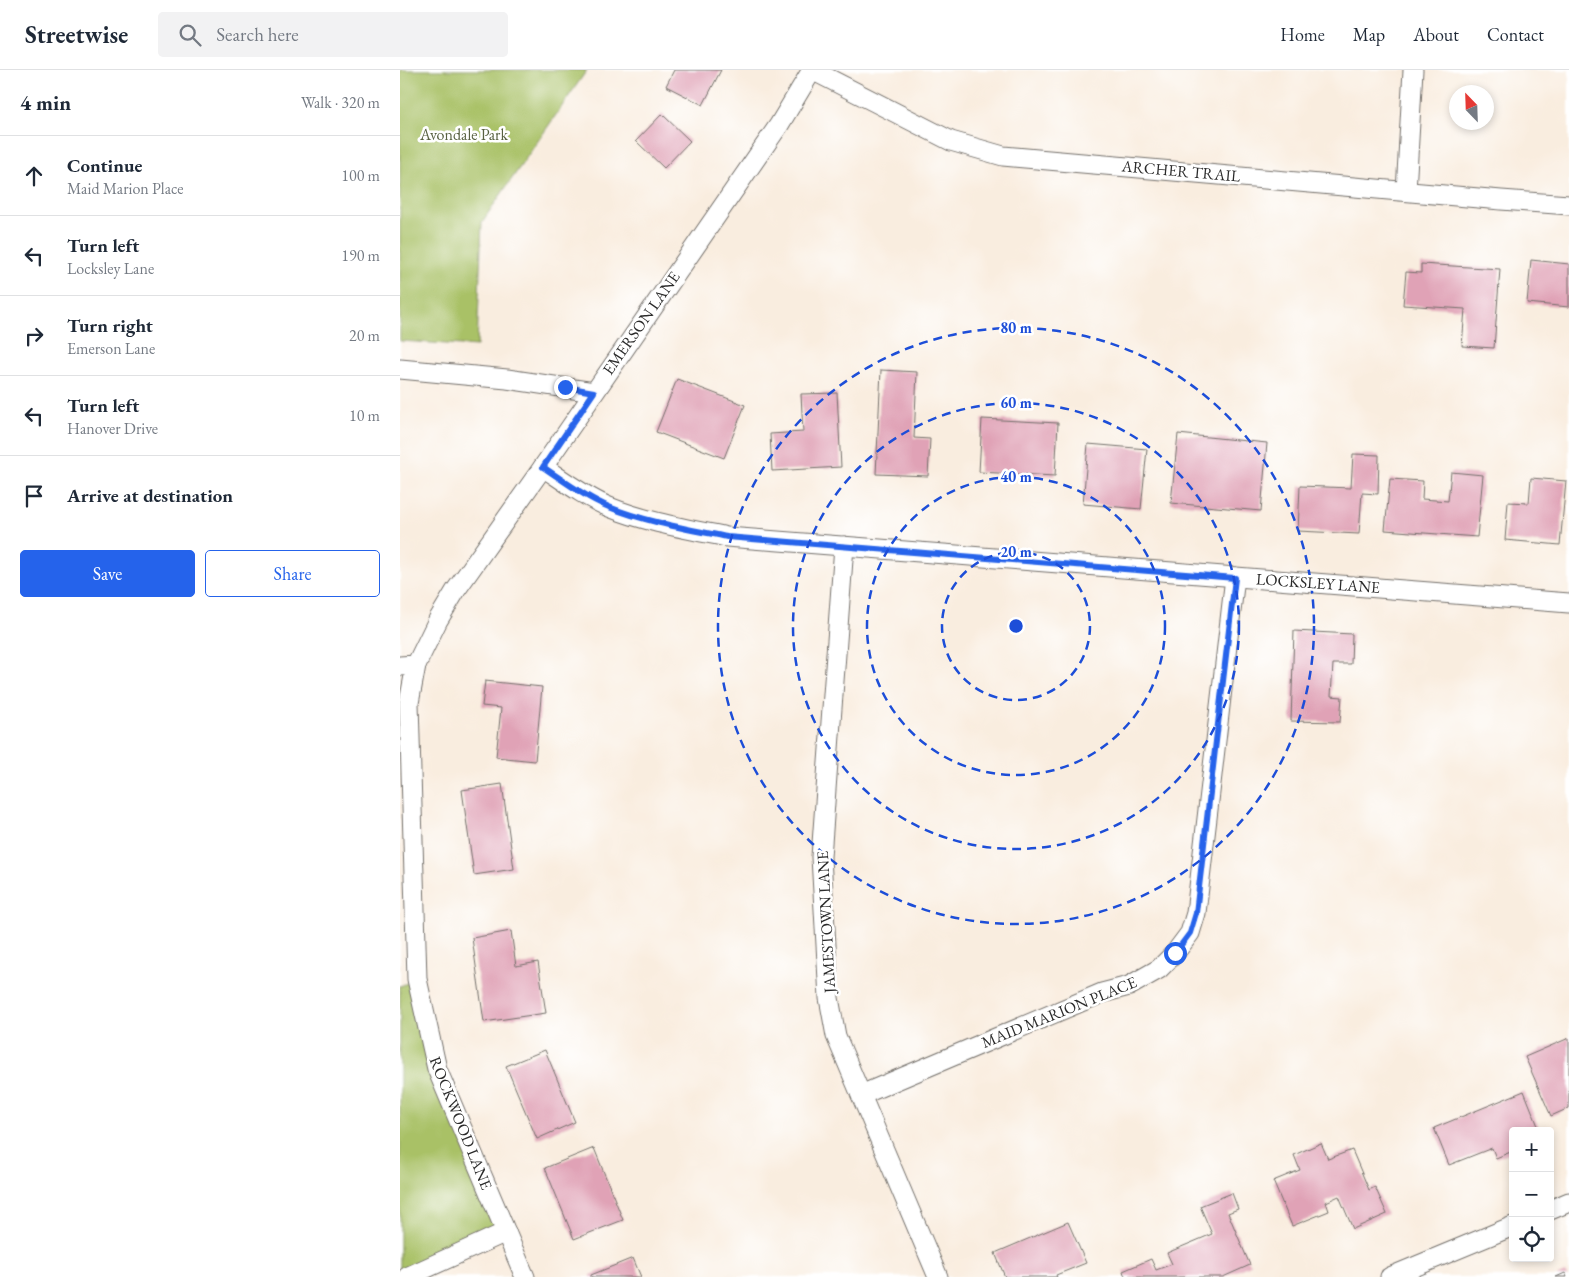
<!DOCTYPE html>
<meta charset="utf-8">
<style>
:root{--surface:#fff;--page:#f2f2f3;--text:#1f2937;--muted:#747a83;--line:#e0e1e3;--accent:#2563eb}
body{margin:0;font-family:"EB Garamond",serif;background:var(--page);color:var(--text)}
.controls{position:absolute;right:15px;bottom:15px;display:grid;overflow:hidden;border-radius:5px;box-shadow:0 2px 8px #0003}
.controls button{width:45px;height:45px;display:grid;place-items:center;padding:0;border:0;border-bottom:1px solid var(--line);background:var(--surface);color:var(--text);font:25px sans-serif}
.compass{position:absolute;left:1049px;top:15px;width:45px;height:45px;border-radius:50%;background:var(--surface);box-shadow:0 2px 8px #0003;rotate:337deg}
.stop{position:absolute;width:15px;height:15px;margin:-11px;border:4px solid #2563eb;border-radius:50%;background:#fff}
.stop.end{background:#2563eb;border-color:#fff;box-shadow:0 1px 5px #0008}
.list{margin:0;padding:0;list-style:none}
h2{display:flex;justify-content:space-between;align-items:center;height:65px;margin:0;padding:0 20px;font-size:21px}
h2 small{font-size:16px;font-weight:400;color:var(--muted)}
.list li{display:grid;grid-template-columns:32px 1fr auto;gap:15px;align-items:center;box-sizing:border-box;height:80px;padding:0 20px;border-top:1px solid var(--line)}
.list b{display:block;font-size:19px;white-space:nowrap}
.list p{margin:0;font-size:16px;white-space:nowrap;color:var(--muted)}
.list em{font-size:16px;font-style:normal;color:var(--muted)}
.actions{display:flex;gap:10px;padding:15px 20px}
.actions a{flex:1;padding:11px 0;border:1px solid var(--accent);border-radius:5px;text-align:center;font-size:18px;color:var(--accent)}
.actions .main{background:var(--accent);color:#fff}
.icon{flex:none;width:28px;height:28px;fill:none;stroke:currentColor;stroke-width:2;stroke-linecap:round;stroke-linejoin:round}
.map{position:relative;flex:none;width:1169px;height:1207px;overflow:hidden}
header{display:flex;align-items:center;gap:30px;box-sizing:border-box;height:70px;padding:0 25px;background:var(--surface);border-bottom:1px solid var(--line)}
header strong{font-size:24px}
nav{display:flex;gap:28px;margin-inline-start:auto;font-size:18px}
.search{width:350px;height:45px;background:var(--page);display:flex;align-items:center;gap:12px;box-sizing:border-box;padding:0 18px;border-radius:5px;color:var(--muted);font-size:19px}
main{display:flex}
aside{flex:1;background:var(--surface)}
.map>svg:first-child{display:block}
.green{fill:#a9c166;stroke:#6a7648}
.building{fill:#e0a2b6}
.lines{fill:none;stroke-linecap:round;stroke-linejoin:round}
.minor-casing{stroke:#736f6a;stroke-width:21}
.minor{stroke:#fff;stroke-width:19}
.route{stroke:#2563eb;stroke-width:6}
.ring{fill:none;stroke:#1d4ed8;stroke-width:2.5;stroke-dasharray:9 6}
.labels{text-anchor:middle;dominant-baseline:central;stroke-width:5;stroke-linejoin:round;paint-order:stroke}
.park-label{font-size:16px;fill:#576040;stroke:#fff}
.street-label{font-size:16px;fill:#2b2b2b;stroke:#fff}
.centre{fill:#1d4ed8;stroke:#fff;stroke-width:2.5}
.ring-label{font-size:15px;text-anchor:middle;font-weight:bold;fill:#1d4ed8;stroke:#fff;stroke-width:5;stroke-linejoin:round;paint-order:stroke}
</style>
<header>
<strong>Streetwise</strong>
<div class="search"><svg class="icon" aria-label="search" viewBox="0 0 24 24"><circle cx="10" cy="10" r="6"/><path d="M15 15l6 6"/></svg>Search here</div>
<nav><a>Home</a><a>Map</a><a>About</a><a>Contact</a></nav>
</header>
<main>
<aside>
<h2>4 min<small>Walk · 320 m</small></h2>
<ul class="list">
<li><svg class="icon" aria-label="ahead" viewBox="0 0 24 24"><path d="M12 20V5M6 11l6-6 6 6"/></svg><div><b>Continue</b><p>Maid Marion Place</p></div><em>100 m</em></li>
<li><svg class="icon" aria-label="left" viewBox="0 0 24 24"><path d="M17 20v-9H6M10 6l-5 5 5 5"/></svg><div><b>Turn left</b><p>Locksley Lane</p></div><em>190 m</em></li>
<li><svg class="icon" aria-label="right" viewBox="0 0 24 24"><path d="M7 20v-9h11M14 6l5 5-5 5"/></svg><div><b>Turn right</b><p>Emerson Lane</p></div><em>20 m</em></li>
<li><svg class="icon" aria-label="left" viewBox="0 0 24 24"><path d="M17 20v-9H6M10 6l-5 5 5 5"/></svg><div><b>Turn left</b><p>Hanover Drive</p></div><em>10 m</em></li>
<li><svg class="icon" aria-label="arrive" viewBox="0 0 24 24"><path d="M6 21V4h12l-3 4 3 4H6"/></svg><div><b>Arrive at destination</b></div></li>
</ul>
<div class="actions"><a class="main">Save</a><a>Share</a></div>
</aside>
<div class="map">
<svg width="1169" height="1207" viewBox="0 0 1169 1207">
<rect width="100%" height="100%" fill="#fff"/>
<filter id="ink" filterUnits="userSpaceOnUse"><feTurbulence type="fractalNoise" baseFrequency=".02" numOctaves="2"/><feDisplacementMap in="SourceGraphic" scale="10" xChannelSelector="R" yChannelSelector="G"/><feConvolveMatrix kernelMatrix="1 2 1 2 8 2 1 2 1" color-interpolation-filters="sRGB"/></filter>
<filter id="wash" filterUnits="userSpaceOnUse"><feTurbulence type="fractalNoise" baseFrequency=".0096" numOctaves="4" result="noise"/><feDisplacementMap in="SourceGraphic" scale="20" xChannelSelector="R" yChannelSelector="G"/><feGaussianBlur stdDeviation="1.12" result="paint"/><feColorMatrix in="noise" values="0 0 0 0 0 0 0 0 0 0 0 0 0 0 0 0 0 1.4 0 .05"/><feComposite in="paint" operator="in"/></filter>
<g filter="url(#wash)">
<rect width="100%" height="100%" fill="#f9eddf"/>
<!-- green -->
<g class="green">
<path d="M0 0H187L82 152 77 276 0 271Z"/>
<path d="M17 909 37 999 106 1162 0 1207V916Z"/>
</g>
<g id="blocks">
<!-- building -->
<g class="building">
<path d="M274 0H321L303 35 266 16Z"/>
<path d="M262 44 290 71 264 98 236 71Z"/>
<path d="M1131 190 1169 194V237L1127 233Z"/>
<path d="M1021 194 1100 199 1094 278 1062 276 1065 239 1003 235 1006 202 1021 203Z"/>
<path d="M481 300 517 302 514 368 530 369 528 406 476 404Z"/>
<path d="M277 309 345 335 324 388 256 362Z"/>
<path d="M437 323 441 397 372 401 370 364 403 362 401 324Z"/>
<path d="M582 349 658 353 655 406 579 402Z"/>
<path d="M778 364 867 373 861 441 771 433Z"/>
<path d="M688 374 747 379 741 439 683 434Z"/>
<path d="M953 384 979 385 978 424 962 423 959 464 898 461 900 416 951 418Z"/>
<path d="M1051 402 1083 405 1077 467 985 460 990 409 1023 411 1022 429 1048 431Z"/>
<path d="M1131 408 1166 411 1160 475 1105 470 1108 432 1129 433Z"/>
<path d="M894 561 952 564 951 594H933L931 626 942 627 940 652 891 651Z"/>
<path d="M85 611 142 617 135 691 96 687 101 638 82 636Z"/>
<path d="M102 714 114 799 74 805 62 720Z"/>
<path d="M111 861 116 896 138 892 146 943 84 952 72 868Z"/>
<path d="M1169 968V1038L1151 1046 1125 987Z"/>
<path d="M145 980 175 1052 137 1069 106 996Z"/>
<path d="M1124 1021 1140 1061H1113V1081L1096 1088 1092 1078 1049 1095 1034 1058Z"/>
<path d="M921 1073 928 1089 952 1080 969 1120 975 1117 987 1144 953 1159 939 1126 926 1132 929 1141 892 1156 873 1111 900 1100 894 1085Z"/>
<path d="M194 1078 223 1150 174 1169 145 1098Z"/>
<path d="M832 1123 838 1139 828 1143 850 1195 823 1207H725L723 1201 751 1189 756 1200 772 1194 767 1183 812 1164 800 1136Z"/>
<path d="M668 1152 686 1193 656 1205 657 1207H605L595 1183Z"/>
<path d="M233 1188 241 1207H191V1205Z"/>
<path d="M1165 1203 1167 1207H1156Z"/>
</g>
</g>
</g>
<g filter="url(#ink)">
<use href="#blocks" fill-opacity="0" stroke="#736f6a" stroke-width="1"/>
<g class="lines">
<defs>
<g id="minor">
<path d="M412 0 551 71 603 86 1101 130 1169 135"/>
<path d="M1006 121 1013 0"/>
<path d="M0 299 107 309 194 322"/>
<path d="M143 397C164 411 185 427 209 437 246 452 288 459 327 467L1169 533"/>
<path d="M444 476 421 787 429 928 436 966 538 1207"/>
<path d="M16 595 9 633 17 909 37 999 125 1207"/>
<path d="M0 596 16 595 38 550 56 520 143 397 379 55 412 0"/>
<path d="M461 1025 702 923 729 916 759 899 775 883 790 863 796 843 835 507"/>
<path d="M1150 1140 1169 1132"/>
<path d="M7 1207 106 1162"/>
<path d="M990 1207 1113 1156"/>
</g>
</defs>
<!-- minor casing -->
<use href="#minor" class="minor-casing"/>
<!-- minor -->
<use href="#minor" class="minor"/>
</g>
</g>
<g class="lines" filter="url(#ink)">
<!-- route -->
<path class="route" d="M165 317 194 322 143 397C164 411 185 427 209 437 246 452 288 459 327 467L835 508 796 843 790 863 775 883"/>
</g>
<!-- distance rings -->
<g class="ring">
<circle cx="616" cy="556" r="74"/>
<circle cx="616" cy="556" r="149"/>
<circle cx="616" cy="556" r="223"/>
<circle cx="616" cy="556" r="298"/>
</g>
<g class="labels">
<!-- park labels -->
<g class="park-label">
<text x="64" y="64">Avondale Park</text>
</g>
<!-- street labels -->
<g class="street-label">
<text transform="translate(781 101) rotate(5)">ARCHER TRAIL</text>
<text transform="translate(241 253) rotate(-55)">EMERSON LANE</text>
<text transform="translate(918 513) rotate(4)">LOCKSLEY LANE</text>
<text transform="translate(426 852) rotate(-93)">JAMESTOWN LANE</text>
<text transform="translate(659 942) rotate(-22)">MAID MARION PLACE</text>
<text transform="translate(61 1053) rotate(68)">ROCKWOOD LANE</text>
</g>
</g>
<circle cx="616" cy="556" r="8" class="centre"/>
<g class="ring-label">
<text x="616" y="263">80 m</text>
<text x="616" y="338">60 m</text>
<text x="616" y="412">40 m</text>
<text x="616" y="487">20 m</text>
</g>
</svg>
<div class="controls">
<button>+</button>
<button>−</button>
<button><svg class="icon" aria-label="locate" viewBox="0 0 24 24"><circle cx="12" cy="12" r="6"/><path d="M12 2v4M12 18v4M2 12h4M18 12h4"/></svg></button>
</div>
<svg class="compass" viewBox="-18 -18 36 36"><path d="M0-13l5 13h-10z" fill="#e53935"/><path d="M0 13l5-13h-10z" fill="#747a83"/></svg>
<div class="stop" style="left:775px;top:883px"></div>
<div class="stop end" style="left:165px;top:317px"></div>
</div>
</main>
